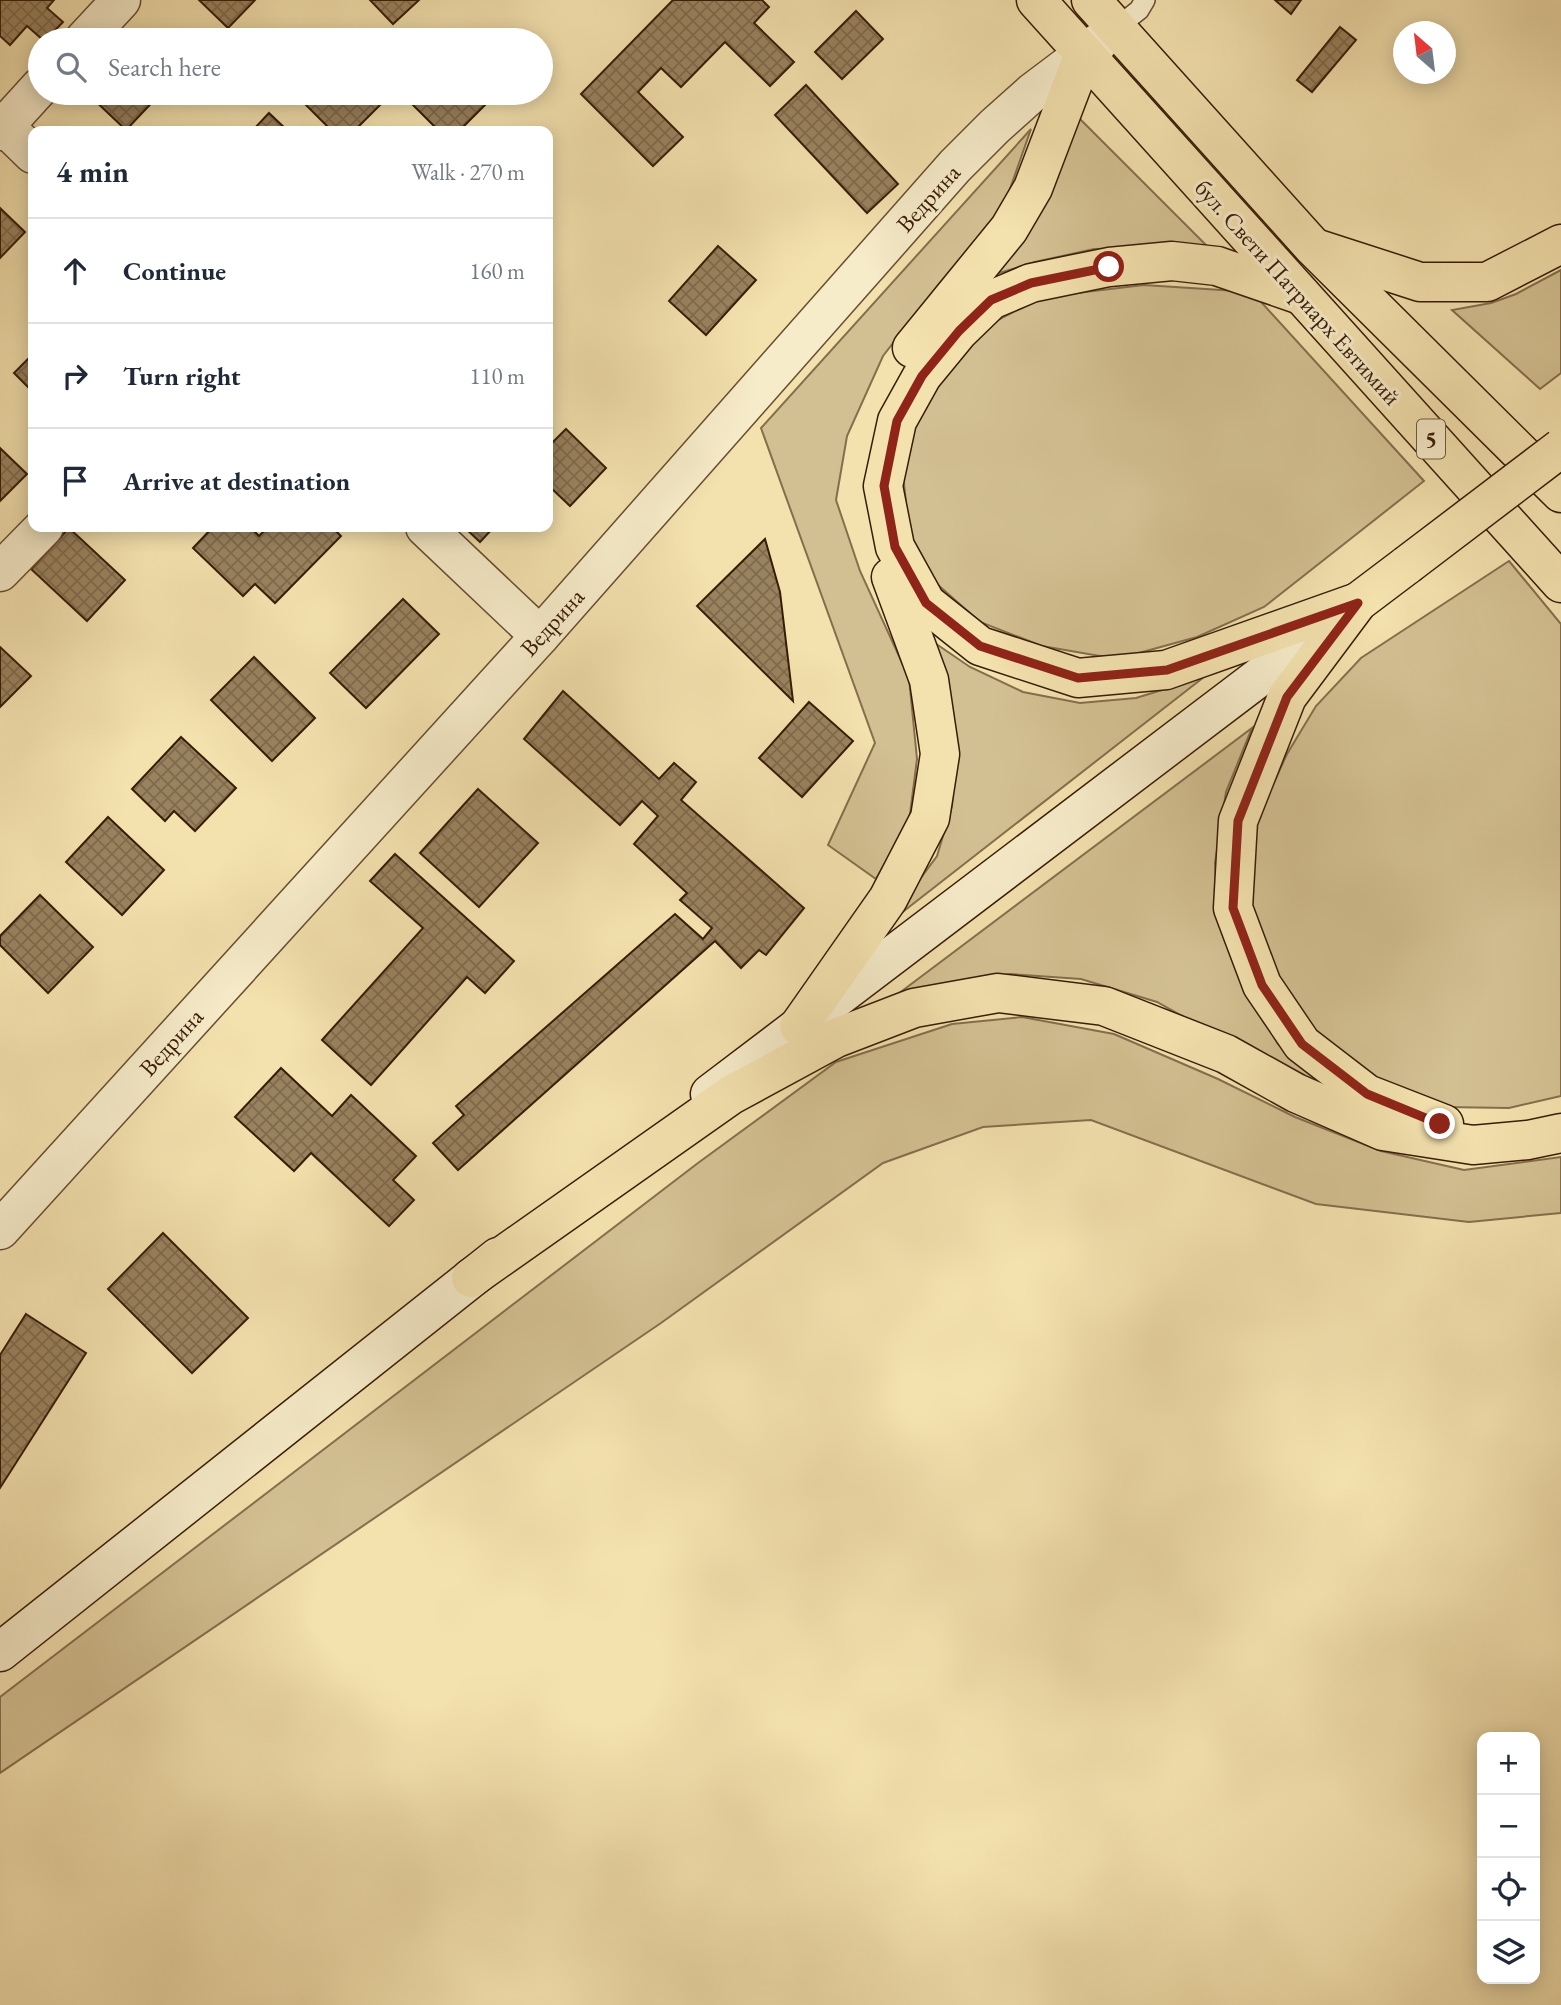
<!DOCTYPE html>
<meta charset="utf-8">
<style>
:root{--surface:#fff;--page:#f6f6f7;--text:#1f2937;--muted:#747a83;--line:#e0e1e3}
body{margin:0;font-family:"EB Garamond",serif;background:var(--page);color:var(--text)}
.controls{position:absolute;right:21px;bottom:21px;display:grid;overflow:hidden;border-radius:14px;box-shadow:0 4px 18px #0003}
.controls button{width:63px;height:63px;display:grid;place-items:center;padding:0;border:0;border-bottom:2px solid var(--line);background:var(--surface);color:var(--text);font:35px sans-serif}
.compass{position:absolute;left:1393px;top:21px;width:63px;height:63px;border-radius:50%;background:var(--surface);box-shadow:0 4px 18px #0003;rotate:332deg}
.stop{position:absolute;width:21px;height:21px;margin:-16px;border:5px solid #8f2418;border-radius:50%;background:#fff}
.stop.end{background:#8f2418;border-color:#fff;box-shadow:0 2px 7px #0008}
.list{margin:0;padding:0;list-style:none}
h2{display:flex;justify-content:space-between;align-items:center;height:91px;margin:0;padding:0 28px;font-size:30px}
h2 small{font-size:23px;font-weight:400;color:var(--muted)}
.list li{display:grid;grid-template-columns:46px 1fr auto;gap:21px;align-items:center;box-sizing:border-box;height:105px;padding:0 28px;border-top:2px solid var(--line)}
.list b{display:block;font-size:26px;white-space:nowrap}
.list em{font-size:23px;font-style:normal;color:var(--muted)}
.icon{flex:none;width:38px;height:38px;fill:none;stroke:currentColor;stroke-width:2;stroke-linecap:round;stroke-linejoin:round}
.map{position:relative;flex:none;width:1561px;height:2005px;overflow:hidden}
.search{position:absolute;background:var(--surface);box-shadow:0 4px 18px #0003;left:28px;top:28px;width:525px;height:77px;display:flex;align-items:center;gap:18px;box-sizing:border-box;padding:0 24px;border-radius:38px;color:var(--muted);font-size:26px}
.panel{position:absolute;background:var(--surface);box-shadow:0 4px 18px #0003;left:28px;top:126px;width:525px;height:406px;border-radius:14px}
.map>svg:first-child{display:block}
.grass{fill:#d3c092;stroke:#866e4c;stroke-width:2}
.building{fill:url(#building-cross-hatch);stroke:#381c07;stroke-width:2}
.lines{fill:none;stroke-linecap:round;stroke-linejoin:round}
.lane-casing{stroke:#674d31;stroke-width:22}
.street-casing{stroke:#674d31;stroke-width:41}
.secondary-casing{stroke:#381c07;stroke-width:41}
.primary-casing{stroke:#381c07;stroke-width:41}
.lane{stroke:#f7ecca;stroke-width:19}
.street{stroke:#f7ecca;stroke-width:38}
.secondary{stroke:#f7ecca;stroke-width:38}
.primary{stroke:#f3e1ae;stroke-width:38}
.primary-bridge-casing{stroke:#381c07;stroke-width:41;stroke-linecap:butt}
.primary-bridge{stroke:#f3e1ae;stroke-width:38}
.route{stroke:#8f2418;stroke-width:9}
.labels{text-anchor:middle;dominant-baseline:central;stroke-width:6;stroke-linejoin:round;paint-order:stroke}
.shield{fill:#f7ecca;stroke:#715a42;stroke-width:2}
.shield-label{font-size:23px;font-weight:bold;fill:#381c07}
.street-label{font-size:24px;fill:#381c07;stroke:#f7ecca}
</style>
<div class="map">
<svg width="1561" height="2005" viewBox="0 0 1561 2005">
<defs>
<pattern id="building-cross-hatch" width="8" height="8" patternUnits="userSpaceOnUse" patternTransform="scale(1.75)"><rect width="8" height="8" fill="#99825e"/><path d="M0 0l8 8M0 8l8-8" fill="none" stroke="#7e6a4c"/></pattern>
</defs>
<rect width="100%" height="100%" fill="#f3e1ae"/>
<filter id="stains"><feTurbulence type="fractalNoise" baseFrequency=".00286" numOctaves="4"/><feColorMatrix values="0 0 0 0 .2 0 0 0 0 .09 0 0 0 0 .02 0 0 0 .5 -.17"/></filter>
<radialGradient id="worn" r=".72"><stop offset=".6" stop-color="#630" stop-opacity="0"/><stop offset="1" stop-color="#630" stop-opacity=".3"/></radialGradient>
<!-- grass -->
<g class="grass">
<path d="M1074 113 1208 247 1094 249 1035 262 996 274 1050 197Z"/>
<path d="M1031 129 1004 206 939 284 883 356 847 436 836 500 860 571 909 678 917 759 909 822 876 879 828 845 875 743 761 428Z"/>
<path d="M1561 270V373L1540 389 1452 310 1491 303 1516 294Z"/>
<path d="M1144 285 1252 292 1424 481 1264 607 1197 637 1117 659 1042 646 980 622 937 584 909 532 903 474 914 428 945 367 988 325 1043 297Z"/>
<path d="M1509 561 1561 624V1096L1509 1108 1443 1107 1376 1080 1314 1033 1277 978 1249 905 1255 824 1287 754 1316 706 1361 658Z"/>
<path d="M929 639 970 667 1023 692 1080 703 1136 698 1204 677 886 925 937 856 952 806 956 750Z"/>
<path d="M1252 728 1226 792 1215 863 1218 922 1239 978 1278 1044 1330 1089 1241 1049 1157 1002 1081 979 1010 974 890 1000Z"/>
<path d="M1022 1017 1114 1034 1218 1079 1295 1117 1381 1151 1464 1170 1561 1157V1213L1469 1222 1316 1204 1091 1120 983 1127 883 1163 661 1323 0 1773V1697L698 1163 836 1062 952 1024Z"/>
</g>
<!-- building -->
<g class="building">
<path d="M0 0H54L47 8 63 22 46 40H43L27 26 10 45 0 36Z"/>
<path d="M199 0H255L228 28Z"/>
<path d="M370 0H419L393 24Z"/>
<path d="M673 0H762L769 7 754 23 794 62 770 86 725 42 681 87 661 68 638 92 683 137 653 166 581 94Z"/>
<path d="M1275 0H1301L1291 14Z"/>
<path d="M856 11 883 39 842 79 815 52Z"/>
<path d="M1340 27 1356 40 1312 92 1297 80Z"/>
<path d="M806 85 898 184 867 213 775 115Z"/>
<path d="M93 93H161L126 130 90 96Z"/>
<path d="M294 93H367L380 105 354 131H332Z"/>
<path d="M401 93H497L459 131H439Z"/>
<path d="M269 113 288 131H252Z"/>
<path d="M0 208 25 232 0 258Z"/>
<path d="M718 246 756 280 706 335 669 301Z"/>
<path d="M33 354V388L31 390 14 373Z"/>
<path d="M566 429 606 468 570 506 548 485V447Z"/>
<path d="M0 448 27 474 0 501Z"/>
<path d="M213 527H250L259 536 268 527H332L341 536 275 603 255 584 243 596 193 548Z"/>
<path d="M464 527H494L480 542Z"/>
<path d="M69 528 125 580 87 621 31 569Z"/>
<path d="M765 539 780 592 793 701 697 606Z"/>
<path d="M403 599 439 634 366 708 330 673Z"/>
<path d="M0 647 31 676 0 707Z"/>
<path d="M254 657 315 718 272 761 211 700Z"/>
<path d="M563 691 659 779 674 763 696 782 681 800 804 908 766 955 759 950 741 968 715 941 458 1170 433 1143 464 1115 456 1106 675 914 703 939 712 928 680 900 687 893 634 844 658 816 642 801 620 825 524 739Z"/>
<path d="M809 702 853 741 802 797 759 758Z"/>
<path d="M181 737 236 788 195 831 174 811 165 821 132 789Z"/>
<path d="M478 789 538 843 479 907 420 853Z"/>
<path d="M108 817 164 870 122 915 66 862Z"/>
<path d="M395 854 514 961 485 993 467 977 371 1085 322 1040 423 928 370 881Z"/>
<path d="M40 895 93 947 48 993 0 945V936Z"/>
<path d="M281 1068 332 1116 351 1095 416 1156 393 1180 414 1200 389 1226 311 1153 294 1171 235 1117Z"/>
<path d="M163 1233 248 1318 192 1373 108 1289Z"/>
<path d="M26 1314 86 1353 0 1488V1355Z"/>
</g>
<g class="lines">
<defs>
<path id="lane" d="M1116 28 1139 10 1145 0"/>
<g id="street">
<path d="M84 40 121 0"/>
<path d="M0 122 33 154"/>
<path d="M0 131 40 87"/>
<path d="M425 527 540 636"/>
<path d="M0 572 44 527"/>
<path d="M0 1230 540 636 955 166 995 126 1033 92 1098 43"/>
</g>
<g id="secondary">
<path d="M710 1094 1345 612"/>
<path d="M0 1652 498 1257"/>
</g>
<g id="primary">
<path d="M1036 0 1561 583"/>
<path d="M1091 0 1313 247 1561 493"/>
<path d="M1318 249 1420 282H1487L1561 244"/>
<path d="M1301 295 1217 266 1172 261 1109 267 1031 283 991 300 959 331 922 376 897 421 883 486 895 547 926 603 980 646 1078 678 1166 670 1358 602"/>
<path d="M912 348 1009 229 1033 188 1084 54"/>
<path d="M1407 565 1358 602 1287 697 1238 821 1233 908 1262 985 1302 1044 1367 1094 1444 1124"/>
<path d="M799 1026 888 899 930 818 940 754 929 680 891 577"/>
<path d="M471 1278 731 1095 836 1038 914 1008 998 993 1104 1006 1226 1054 1296 1093 1383 1131 1473 1145 1528 1140 1561 1133"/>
</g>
</defs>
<!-- lane casing -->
<use href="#lane" class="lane-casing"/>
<!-- street casing -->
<use href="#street" class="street-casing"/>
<!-- secondary casing -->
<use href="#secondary" class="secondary-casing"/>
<!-- primary casing -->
<use href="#primary" class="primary-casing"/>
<!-- lane -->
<use href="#lane" class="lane"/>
<!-- street -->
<use href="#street" class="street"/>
<!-- secondary -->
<use href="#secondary" class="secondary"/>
<!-- primary -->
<use href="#primary" class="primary"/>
<defs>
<path id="primary-bridge" d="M1407 565 1561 448"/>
</defs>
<!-- primary-bridge casing -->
<use href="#primary-bridge" class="primary-bridge-casing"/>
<!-- primary-bridge -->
<use href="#primary-bridge" class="primary-bridge"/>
</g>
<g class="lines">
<!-- route -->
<path class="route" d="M1109 267 1031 283 991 300 959 331 922 376 897 421 884 486 895 547 926 603 980 646 1078 678 1167 670 1358 603 1287 697 1238 821 1233 908 1262 985 1302 1044 1367 1094 1440 1124"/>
</g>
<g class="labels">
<!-- shield labels -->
<rect class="shield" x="1417" y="419.5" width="28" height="39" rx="5"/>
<g class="shield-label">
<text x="1431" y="439">5</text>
</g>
<!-- street labels -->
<g class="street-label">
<text transform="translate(928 198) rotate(-48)">Ведрина</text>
<text transform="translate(1298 292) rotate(48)">бул. Свети Патриарх Евтимий</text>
<text transform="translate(552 622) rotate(-48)">Ведрина</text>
<text transform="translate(171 1042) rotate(-48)">Ведрина</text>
</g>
</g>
<rect width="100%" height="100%" filter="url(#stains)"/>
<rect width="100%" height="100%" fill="url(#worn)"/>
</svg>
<div class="controls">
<button>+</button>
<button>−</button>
<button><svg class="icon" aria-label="locate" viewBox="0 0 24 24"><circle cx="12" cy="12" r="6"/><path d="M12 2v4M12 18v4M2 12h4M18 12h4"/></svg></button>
<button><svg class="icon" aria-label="layers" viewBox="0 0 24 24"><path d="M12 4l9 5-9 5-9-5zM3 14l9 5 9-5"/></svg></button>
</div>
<svg class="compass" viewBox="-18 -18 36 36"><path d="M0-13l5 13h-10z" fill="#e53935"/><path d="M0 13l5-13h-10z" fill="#747a83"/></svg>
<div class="stop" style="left:1109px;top:267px"></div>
<div class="stop end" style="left:1440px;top:1124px"></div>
<div class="search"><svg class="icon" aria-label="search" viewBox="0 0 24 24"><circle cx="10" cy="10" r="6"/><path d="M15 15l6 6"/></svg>Search here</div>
<section class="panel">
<h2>4 min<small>Walk · 270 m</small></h2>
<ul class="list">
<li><svg class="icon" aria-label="ahead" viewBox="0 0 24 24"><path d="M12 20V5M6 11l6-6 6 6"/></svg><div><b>Continue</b></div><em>160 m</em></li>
<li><svg class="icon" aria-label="right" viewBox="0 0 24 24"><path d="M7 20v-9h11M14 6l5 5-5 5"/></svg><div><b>Turn right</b></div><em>110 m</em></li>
<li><svg class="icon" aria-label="arrive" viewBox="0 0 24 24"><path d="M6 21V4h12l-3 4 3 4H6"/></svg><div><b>Arrive at destination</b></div></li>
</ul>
</section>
</div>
